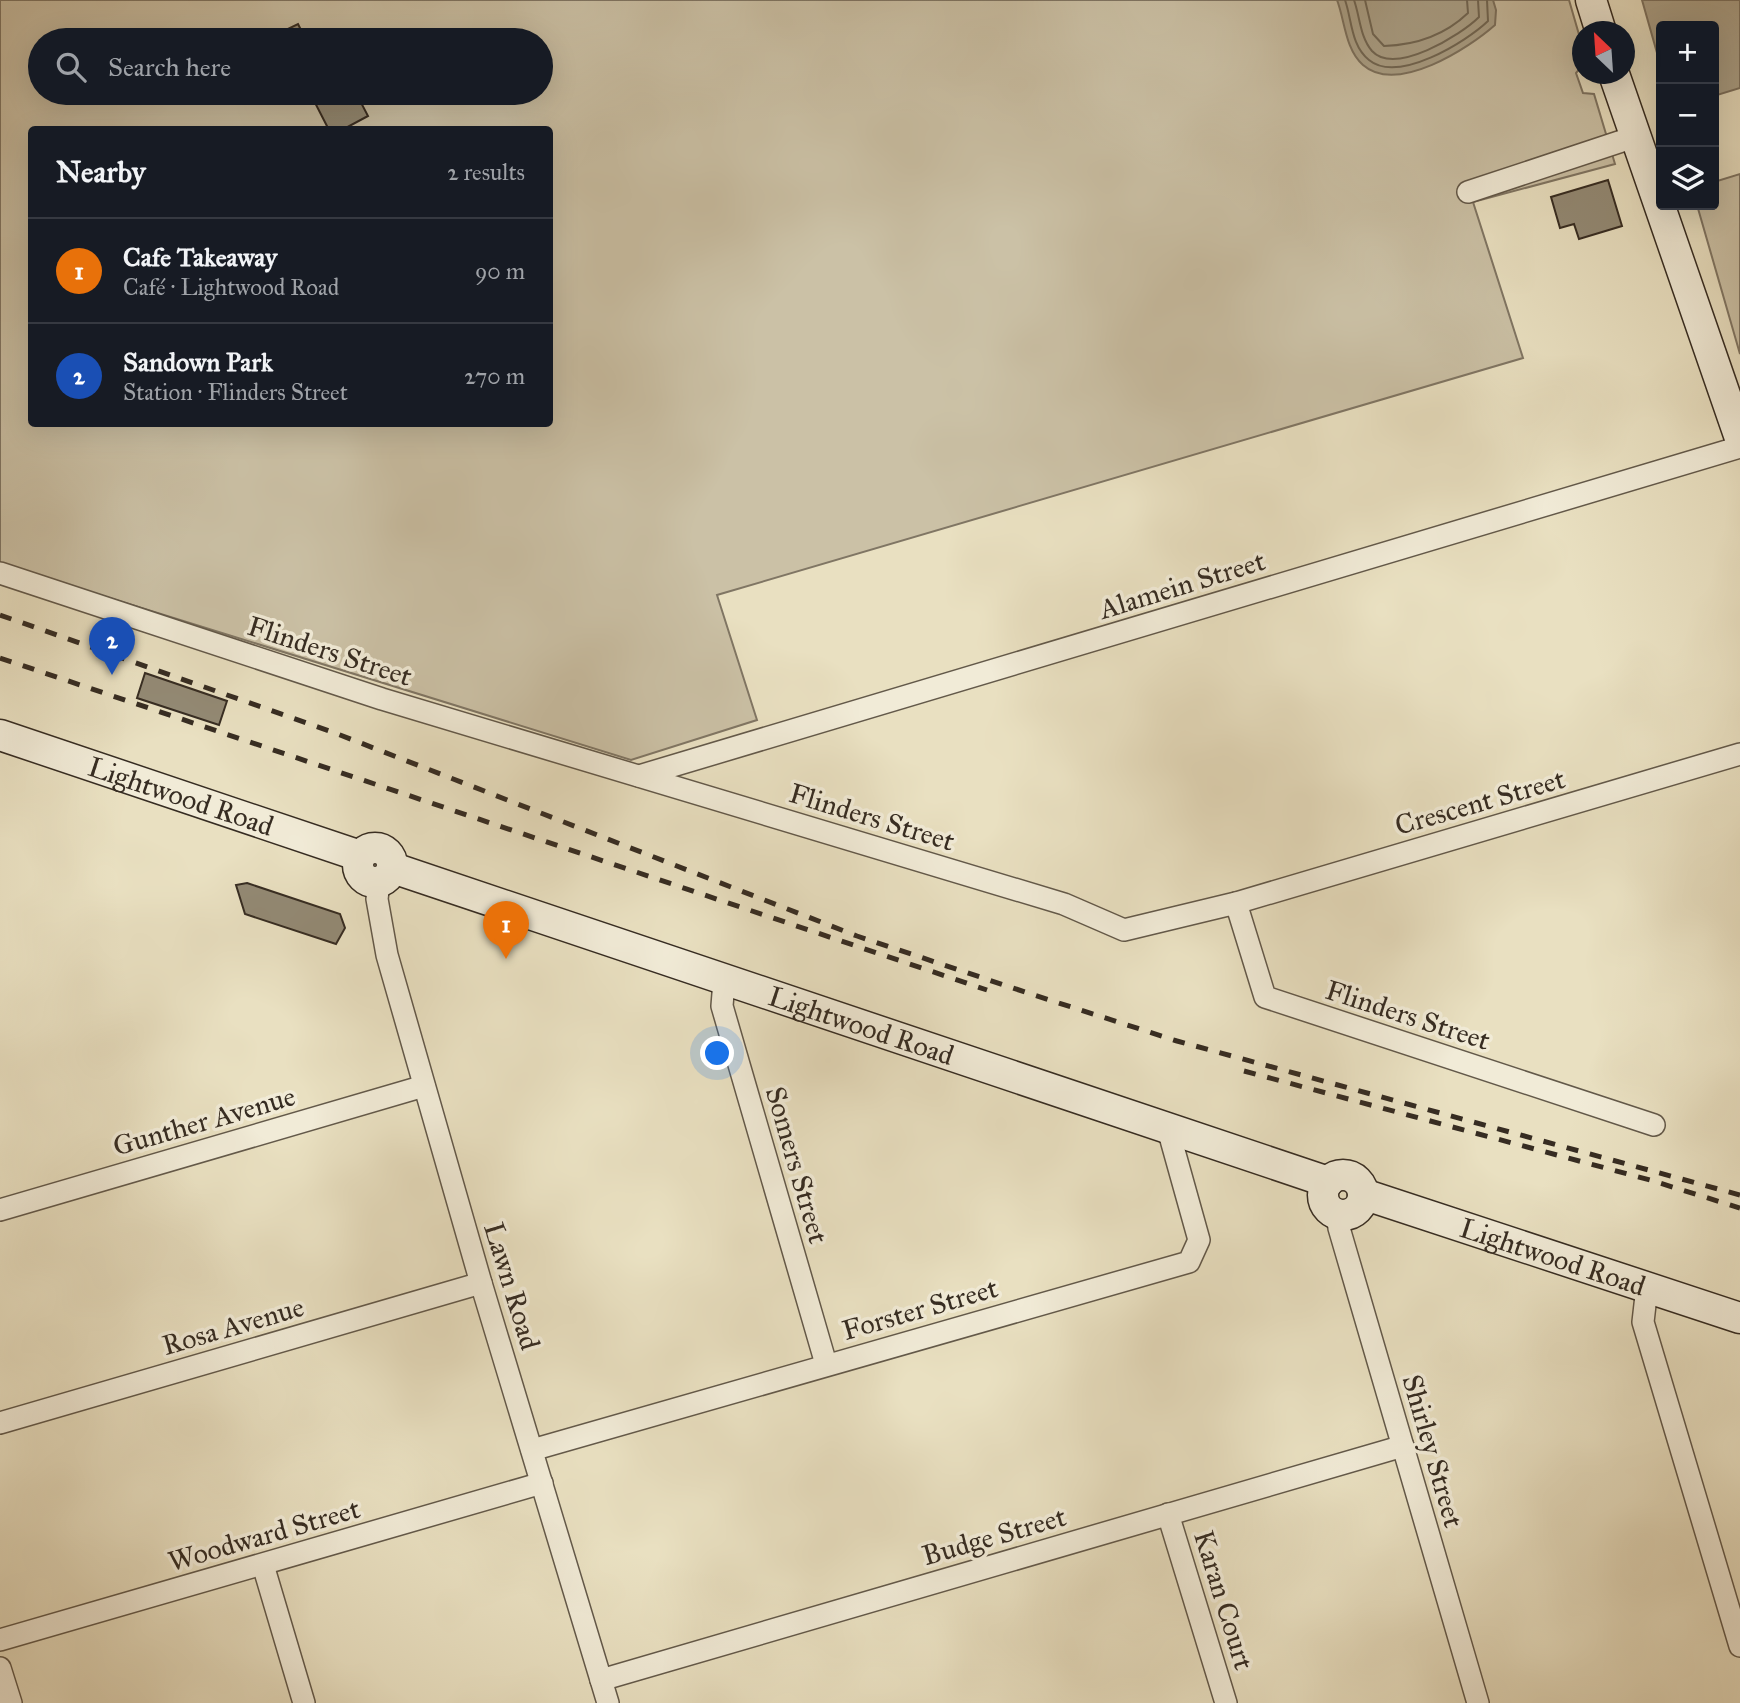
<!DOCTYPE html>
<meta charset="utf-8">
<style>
:root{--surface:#171b24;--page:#20242c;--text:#f1f3f6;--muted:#9ea1a6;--line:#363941;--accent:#c59692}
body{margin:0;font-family:"IM FELL Great Primer",serif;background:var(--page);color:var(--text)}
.controls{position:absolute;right:21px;top:21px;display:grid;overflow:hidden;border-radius:7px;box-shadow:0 7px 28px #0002}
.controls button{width:63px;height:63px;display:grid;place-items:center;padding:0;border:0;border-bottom:2px solid var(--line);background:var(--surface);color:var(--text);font:35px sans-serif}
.compass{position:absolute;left:1572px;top:21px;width:63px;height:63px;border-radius:50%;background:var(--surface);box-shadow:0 7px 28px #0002;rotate:335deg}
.you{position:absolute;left:718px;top:1054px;width:24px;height:24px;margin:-18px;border:5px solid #fff;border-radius:50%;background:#1a73e8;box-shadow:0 0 0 10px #1a73e833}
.badge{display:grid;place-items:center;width:46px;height:46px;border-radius:50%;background:var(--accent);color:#fff;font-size:23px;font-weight:700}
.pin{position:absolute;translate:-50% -58px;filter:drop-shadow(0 2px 4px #0008)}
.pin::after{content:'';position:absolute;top:37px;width:24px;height:21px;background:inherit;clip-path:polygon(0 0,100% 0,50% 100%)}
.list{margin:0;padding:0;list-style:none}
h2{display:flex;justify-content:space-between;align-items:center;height:91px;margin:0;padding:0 28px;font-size:30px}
h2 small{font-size:23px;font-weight:400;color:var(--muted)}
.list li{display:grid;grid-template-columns:46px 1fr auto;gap:21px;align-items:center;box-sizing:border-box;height:105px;padding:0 28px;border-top:2px solid var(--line)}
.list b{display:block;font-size:26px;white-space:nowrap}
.list p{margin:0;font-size:23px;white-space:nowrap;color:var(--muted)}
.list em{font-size:23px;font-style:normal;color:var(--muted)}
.icon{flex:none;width:38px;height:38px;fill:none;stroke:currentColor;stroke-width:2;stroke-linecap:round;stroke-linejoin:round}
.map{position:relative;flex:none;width:1740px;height:1703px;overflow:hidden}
.search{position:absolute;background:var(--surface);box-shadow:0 7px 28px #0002;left:28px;top:28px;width:525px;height:77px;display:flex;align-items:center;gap:18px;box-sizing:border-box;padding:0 24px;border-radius:38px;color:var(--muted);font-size:26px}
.panel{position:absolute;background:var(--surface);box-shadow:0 7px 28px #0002;left:28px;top:126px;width:525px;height:301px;border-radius:7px}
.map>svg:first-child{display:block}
.green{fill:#cbc1a6;stroke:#807664;stroke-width:2;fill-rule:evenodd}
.water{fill:#aca38b;stroke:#7d7361;stroke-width:2}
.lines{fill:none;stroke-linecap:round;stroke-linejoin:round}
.shore{stroke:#716856;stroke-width:2}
.building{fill:#938a75;stroke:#362c22;stroke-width:2}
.street-casing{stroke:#63594a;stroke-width:24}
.secondary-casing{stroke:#362c22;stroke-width:33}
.street{stroke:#f1ebd7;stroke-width:21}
.secondary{stroke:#f1ebd7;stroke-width:30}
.rail{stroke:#362c22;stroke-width:5;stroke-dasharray:12 12;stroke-linecap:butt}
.labels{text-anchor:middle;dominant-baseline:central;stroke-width:7;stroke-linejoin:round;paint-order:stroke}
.street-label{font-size:28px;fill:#362c22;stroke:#f1ebd7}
</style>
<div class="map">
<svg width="1740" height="1703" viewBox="0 0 1740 1703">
<rect width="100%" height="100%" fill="#e9e0c1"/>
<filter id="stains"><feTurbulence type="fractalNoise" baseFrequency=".00286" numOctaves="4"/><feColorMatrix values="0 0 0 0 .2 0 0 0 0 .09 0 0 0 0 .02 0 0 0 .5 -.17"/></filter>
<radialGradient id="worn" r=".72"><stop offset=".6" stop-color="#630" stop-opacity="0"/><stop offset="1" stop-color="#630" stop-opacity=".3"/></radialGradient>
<!-- green -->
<g class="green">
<path d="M0 0H1569L1582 45V66L1576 73 1583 93 1594 94 1615 164 1473 202 1523 358 717 595 757 720 631 760 0 564ZM40 40H541V93H40ZM32 130H550V424H32Z"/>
<path d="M1740 174V354L1697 205H1714V182Z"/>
</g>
<!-- water -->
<g class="water">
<path d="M1337 0H1493L1496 10 1495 25C1469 48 1397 95 1363 65 1345 49 1345 21 1337 0Z"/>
<path d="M1642 0H1740V88L1714 96V26H1661V67Z"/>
</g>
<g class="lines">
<!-- shore -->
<g class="shore">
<path d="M1345 0C1352 20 1351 46 1369 60 1398 84 1466 42 1488 21L1487 0"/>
<path d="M1354 0C1360 17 1360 37 1372 51 1395 76 1461 35 1479 17L1478 0"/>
<path d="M1365 0 1373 34 1384 46C1416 45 1445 35 1468 13L1467 0"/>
</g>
</g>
<!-- building -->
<g class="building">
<path d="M298 24 306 40H265Z"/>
<path d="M310 93H356L368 116 342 130H329Z"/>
<path d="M1608 180 1622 226 1579 239 1574 224 1560 228 1551 197Z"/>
<path d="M145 673 227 701 219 725 137 698Z"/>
<path d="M247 883 340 914 345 928 336 944 245 914 236 885Z"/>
</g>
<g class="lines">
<defs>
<g id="street">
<path d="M1468 192 1637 136"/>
<path d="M0 573 382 699 1064 904 1124 930 1236 903 1265 997 1654 1125"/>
<path d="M639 776 1740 447"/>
<path d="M379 882 377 899 387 955 481 1283 608 1703"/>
<path d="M1236 903 1740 754"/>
<path d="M724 981 722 1006 826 1364"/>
<path d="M0 1210 424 1086"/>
<path d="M1337 1214 1339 1228 1478 1703"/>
<path d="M1647 1287 1643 1322 1740 1646"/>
<path d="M0 1423 481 1283"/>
<path d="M532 1450 1189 1262 1199 1240 1168 1129"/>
<path d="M1168 1514 1226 1703"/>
<path d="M263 1565 304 1703"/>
<path d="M0 1640 542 1483"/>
<path d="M0 1668 11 1703"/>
<path d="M601 1680 1403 1446"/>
</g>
<g id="secondary">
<path d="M1591 0 1601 32"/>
<path d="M1614 74 1740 438"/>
<path id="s1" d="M0 735 360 856"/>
<circle cx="375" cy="865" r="17"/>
<path id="s2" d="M393 868 1328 1182"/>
<circle cx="1343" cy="1195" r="20"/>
<path id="s3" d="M1363 1194 1740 1318"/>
</g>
</defs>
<!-- street casing -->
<use href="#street" class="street-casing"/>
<!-- secondary casing -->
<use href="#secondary" class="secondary-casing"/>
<!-- street -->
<use href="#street" class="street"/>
<!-- secondary -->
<use href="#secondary" class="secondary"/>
<!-- rail -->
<g class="rail">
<path d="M0 615 335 733 857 936 1034 995 1177 1041 1740 1195"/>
<path d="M0 658 987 990"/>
<path d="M1244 1071 1650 1180 1740 1208"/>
</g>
</g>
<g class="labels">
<!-- street labels -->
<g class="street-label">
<text transform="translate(1182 585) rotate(-17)">Alamein Street</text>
<text transform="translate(330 651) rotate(18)">Flinders Street</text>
<text stroke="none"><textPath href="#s1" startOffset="191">Lightwood Road</textPath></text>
<text transform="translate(1480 802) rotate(-16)">Crescent Street</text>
<text transform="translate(872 817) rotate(17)">Flinders Street</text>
<text transform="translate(1408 1015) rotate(18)">Flinders Street</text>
<text stroke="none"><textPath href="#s2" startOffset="494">Lightwood Road</textPath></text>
<text transform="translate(204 1121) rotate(-16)">Gunther Avenue</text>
<text transform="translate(797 1165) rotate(74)">Somers Street</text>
<text stroke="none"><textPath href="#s3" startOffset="200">Lightwood Road</textPath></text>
<text transform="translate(512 1286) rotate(73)">Lawn Road</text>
<text transform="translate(920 1309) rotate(-16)">Forster Street</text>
<text transform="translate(233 1326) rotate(-16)">Rosa Avenue</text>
<text transform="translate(1433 1451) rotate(74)">Shirley Street</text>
<text transform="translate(264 1535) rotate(-16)">Woodward Street</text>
<text transform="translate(994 1536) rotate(-16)">Budge Street</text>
<text transform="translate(1224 1600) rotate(73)">Karan Court</text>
</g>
</g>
<rect width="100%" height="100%" filter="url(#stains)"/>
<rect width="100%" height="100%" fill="url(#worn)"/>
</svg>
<div class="controls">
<button>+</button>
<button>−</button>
<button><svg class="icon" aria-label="layers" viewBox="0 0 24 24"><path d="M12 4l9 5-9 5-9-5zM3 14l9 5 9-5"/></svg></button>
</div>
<svg class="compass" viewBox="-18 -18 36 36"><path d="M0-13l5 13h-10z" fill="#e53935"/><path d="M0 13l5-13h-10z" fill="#9ea1a6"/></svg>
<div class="you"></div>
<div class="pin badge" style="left:506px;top:959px;background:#e8710a">1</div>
<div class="pin badge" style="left:112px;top:675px;background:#1a4fb4">2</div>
<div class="search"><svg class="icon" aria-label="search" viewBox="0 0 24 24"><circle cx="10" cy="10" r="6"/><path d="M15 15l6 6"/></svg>Search here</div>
<section class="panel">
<h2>Nearby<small>2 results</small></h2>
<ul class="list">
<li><span class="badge" style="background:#e8710a">1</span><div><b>Cafe Takeaway</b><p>Café · Lightwood Road</p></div><em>90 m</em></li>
<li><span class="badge" style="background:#1a4fb4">2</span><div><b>Sandown Park</b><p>Station · Flinders Street</p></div><em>270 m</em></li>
</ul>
</section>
</div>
